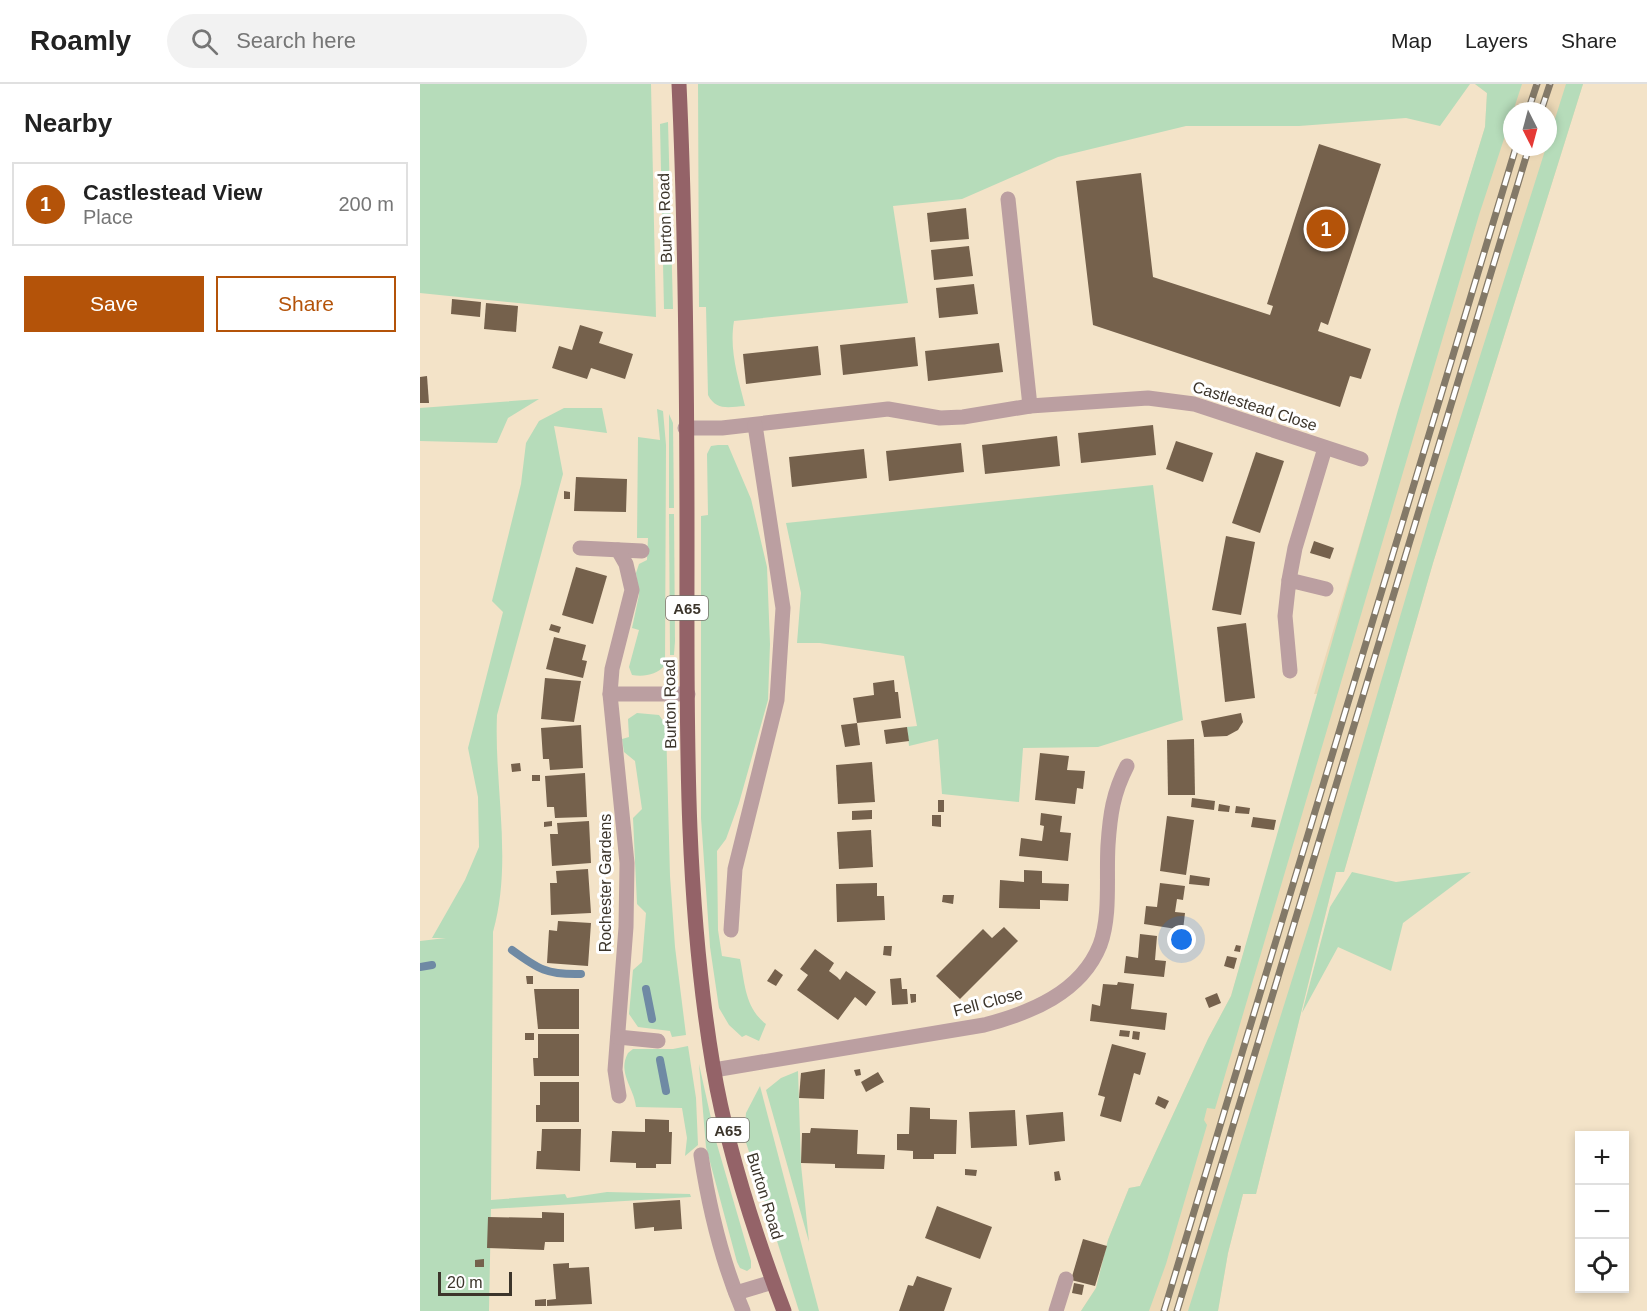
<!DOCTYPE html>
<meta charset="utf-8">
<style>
:root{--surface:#fff;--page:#f2f2f2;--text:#222;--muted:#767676;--line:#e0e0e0;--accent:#b45309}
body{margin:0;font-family:Arial,sans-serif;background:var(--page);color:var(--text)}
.controls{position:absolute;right:18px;bottom:18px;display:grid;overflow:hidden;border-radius:0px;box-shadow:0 3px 9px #0003}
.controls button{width:54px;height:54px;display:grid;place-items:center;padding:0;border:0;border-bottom:2px solid var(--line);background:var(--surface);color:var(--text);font:30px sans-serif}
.compass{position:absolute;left:1083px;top:18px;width:54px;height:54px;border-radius:50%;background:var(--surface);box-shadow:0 3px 9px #0003;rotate:174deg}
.scale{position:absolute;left:18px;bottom:15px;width:74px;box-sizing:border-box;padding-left:6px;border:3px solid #3c352b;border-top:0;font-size:16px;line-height:21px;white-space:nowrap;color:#3c352b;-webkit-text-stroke:4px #fff;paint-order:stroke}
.you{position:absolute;left:762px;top:856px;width:21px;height:21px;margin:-15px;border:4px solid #fff;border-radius:50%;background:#1a73e8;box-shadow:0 0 0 9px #1a73e833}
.badge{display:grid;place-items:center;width:39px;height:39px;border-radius:50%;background:var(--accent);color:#fff;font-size:20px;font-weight:700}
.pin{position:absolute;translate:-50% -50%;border:3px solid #fff;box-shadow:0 2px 6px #0006}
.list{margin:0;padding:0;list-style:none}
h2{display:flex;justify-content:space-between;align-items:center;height:78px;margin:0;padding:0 24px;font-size:26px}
h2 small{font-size:20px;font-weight:400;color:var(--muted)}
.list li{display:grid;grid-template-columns:39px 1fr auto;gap:18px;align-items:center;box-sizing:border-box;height:84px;margin:0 12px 12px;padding:0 12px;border:2px solid var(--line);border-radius:0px}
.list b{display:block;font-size:22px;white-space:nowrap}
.list p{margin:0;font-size:20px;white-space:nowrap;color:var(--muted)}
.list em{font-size:20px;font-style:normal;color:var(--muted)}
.actions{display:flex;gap:12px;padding:18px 24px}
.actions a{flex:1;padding:14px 0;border:2px solid var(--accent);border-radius:0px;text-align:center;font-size:21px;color:var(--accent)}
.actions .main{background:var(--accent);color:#fff}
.icon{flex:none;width:33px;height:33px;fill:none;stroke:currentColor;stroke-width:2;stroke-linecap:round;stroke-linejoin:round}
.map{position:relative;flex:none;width:1227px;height:1227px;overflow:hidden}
header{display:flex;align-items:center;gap:36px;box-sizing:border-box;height:84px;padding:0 30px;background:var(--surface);border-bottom:2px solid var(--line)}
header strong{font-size:28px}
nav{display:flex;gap:33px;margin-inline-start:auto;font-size:21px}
.search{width:420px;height:54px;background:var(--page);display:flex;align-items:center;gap:15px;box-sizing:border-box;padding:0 21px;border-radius:33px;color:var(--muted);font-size:22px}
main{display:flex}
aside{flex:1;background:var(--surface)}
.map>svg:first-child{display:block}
.built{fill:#ebd8b6;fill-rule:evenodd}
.green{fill:#b6dcba}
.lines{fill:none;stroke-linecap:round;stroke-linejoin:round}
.stream{stroke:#6f8aa4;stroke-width:8}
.building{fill:#75614c}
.minor{stroke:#bb9fa1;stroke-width:15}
.major{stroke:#946368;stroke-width:15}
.rail-casing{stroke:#837968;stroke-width:7}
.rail{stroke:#fff;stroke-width:4.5;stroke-dasharray:14;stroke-linecap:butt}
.labels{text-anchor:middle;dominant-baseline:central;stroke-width:6;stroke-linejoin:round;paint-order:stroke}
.shield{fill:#fff;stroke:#76726b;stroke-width:1.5}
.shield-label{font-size:15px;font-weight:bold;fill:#3c352b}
.street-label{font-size:16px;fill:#3c352b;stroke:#fff}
</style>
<header>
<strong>Roamly</strong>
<div class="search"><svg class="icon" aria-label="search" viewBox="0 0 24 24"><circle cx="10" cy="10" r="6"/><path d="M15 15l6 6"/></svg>Search here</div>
<nav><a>Map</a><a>Layers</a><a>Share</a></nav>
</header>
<main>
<aside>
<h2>Nearby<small></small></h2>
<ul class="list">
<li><span class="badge">1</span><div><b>Castlestead View</b><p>Place</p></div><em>200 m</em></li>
</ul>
<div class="actions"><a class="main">Save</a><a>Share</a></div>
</aside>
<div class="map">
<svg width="1227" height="1227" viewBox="0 0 1227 1227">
<rect width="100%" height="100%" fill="#f3e3c8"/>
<!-- built -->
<path class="built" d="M1055 0H1163L1013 479 924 788H916L836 1110H823L808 1169 798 1227H661L676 1204 688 1156 709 1104 720 1102 788 955 811 912 899 610H894L1065 43 1067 9ZM1092 27H1128V63H1092Z"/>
<!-- green -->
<g class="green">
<path d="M0 0H231L236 233 0 209Z"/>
<path d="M278 0H1050L1020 42 986 34 879 42H766L638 73 542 115 473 122 488 219 314 237C309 266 318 293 325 322 309 323 296 327 288 311L286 223H279Z"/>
<path d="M1055 0H1102L1059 131 795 1025 787 1024 784 1036 787 1041 746 1180 729 1227H661L676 1204 688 1156 709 1104 720 1102 788 955 811 912 978 326 1065 43 1067 9Z"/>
<path d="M1146 0H1163L1013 479 924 788H916L836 1110H823L808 1169 798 1227H768L892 832 1012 424Z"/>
<path d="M248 38 253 225H244L240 40Z"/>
<path d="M119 315 88 334 77 359 0 357V324Z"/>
<path d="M144 324H182L187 349 134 342 143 390 77 631C74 704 93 777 73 848L71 1116 145 1110 147 1114 187 1108 270 1110 271 1113 71 1125 69 1227H0V857L26 854H12L45 796 59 763 58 713 48 664 83 528 72 517 101 400 106 359 119 337Z"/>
<path d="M237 325 243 327 246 361 245 581C237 591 224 593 212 591L209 583 219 546 212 544 219 511 216 489 219 480 227 476 228 454H217L218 353 240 356Z"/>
<path d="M249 330 253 339 254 424H249Z"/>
<path d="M298 361H308L331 415 347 483 350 560 348 616 319 719 306 755 297 767 298 846 302 872 320 875C325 900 325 924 346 940L339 957 326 951 322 953 309 941 299 924 290 863 281 734V432L288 431 287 370 291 362Z"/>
<path d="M733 401 763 636 678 663 603 664 599 718 522 710 518 655 489 662 487 643 497 642 484 572 400 559H377L381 509 366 439Z"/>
<path d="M249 430H254L255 557 254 571H250Z"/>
<path d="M217 629 239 631 246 641 250 792 255 863 266 951 252 953 250 947 218 943 209 930 213 886 222 878 226 829 217 820 213 734 222 725 215 677 204 668 202 655 209 653 208 635Z"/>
<path d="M932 788 976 798 1051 788 983 839 971 887 918 863 882 929 910 823Z"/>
<path d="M268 962 276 1014 278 1061 265 1072 267 1054 262 1024 216 1023C214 1003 197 989 208 969L213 965H253Z"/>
<path d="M279 980 296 1057 331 1177V1184L327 1187 320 1184 317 1178 286 1063Z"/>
<path d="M378 987 381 1081 389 1158 346 1006 361 994Z"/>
<path d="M340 1002 399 1227H379L324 1052 326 1029Z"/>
</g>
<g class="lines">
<!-- stream -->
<g class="stream">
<path d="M92 866C118 885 127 891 161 890"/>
<path d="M0 883 12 881"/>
<path d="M226 905 232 935"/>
<path d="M240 976 246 1007"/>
</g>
</g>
<!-- building -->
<g class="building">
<path d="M899 60 961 80 908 241 901 238 898 247 951 265 941 295 930 292 920 323 673 241 656 97 721 89 733 193 850 231 853 222 847 220Z"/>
<path d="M546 124 549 155 510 158 507 129Z"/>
<path d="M549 162 553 192 514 196 511 166Z"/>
<path d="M554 200 558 230 519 234 516 204Z"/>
<path d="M32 215 61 218 60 233 31 230Z"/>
<path d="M66 219 98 222 96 248 64 245Z"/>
<path d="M160 241 183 248 179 259 213 270 205 295 171 284 167 295 132 284 139 262 152 266Z"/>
<path d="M495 253 498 282 423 291 420 261Z"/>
<path d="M579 259 583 288 508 297 505 267Z"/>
<path d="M398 262 401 291 326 300 323 270Z"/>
<path d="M7 292 9 319H0V293Z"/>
<path d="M733 341 736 371 661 379 658 349Z"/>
<path d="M637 352 640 382 565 390 562 361Z"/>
<path d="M756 357 793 369 783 398 746 385Z"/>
<path d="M541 359 544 388 469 397 466 367Z"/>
<path d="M444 365 447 394 372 403 369 373Z"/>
<path d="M836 368 864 377 840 449 812 439Z"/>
<path d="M156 393 207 395 206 428 154 427Z"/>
<path d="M144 407 150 408V415H144Z"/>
<path d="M806 452 835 458 821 531 792 526Z"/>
<path d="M894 457 914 464 910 475 890 469Z"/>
<path d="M156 483 187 492 173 540 142 531Z"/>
<path d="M826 539 835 614 805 618 797 543Z"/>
<path d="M131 540 141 543 139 549 129 546Z"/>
<path d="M134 553 166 561 162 576 167 577 163 594 126 585Z"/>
<path d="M125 594 161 597 154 638 121 635Z"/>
<path d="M474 596 475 608H478L481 634 437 639 433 614 454 611 453 599Z"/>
<path d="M821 629 823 638 818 646 807 652 784 653 781 637Z"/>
<path d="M437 639 440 661 425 663 421 641Z"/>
<path d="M161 641 163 684 130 686 129 675H123L121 644Z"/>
<path d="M487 643 489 657 466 660 464 646Z"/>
<path d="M774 655 775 711H748L747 656Z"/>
<path d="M620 669 649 672 647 686 665 687 663 705 657 704 655 720 615 716Z"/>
<path d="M452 678 455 718 418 720 416 681Z"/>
<path d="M100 679 101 687 92 688 91 680Z"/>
<path d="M165 689 167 733 135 734 134 723H127L125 692Z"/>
<rect x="112" y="691" width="8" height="6"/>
<path d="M772 714 795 717 794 726 771 723Z"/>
<rect x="518" y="716" width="6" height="12"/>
<path d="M799 720 810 722 809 728 798 727Z"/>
<path d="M816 722 830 724 829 730 815 729Z"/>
<path d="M452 726V735L432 736V727Z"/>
<path d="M621 729 642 732 640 748 651 749 648 777 599 772 601 754 622 757 624 742 620 741Z"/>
<path d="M512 731H521V743L512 742Z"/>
<path d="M747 732 774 736 766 791 740 787Z"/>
<path d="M833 733 856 736 854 746 831 743Z"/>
<path d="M132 737V742L124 743V738Z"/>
<path d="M169 737 171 779 132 782 130 750H138L137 739Z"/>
<path d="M451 746 453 783 419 785 417 748Z"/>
<path d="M168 785 171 829 131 831 130 799H137L136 787Z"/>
<path d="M604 786 622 787V799L649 800 648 817 620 816V825L579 824 580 796 604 798Z"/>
<path d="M770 791 790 794 789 802 769 800Z"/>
<path d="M457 799V812H464L465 836 417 838 416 800Z"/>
<path d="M740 799 765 802 763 816 757 815 755 828 765 829 763 846 724 840 726 822 737 823Z"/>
<path d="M523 811H534L533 820 522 818Z"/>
<path d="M138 837 171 839 168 882 127 879 129 846 137 847Z"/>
<path d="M584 843 598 857 540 915 516 892 563 845 572 854Z"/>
<path d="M720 850 737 852 735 876 746 877 744 893 704 889 706 872 718 874Z"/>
<path d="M816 861 821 862 820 868 814 867Z"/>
<path d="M464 862H472L471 872 463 871Z"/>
<path d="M395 865 414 879 409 887 417 893 420 896 426 887 456 908 446 922 435 913 418 936 377 906 388 891 380 885Z"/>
<path d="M807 872 817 874 814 885 804 882Z"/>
<path d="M355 885 363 891 356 902 347 897Z"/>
<path d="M106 892H113V900H107Z"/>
<path d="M481 894 482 905H487L488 920 472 921 470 895Z"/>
<path d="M698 898 714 900 711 925 747 929 745 946 670 937 672 920 680 922 683 900 697 901Z"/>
<path d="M114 905H159V945H118Z"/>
<path d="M797 909 801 919 789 924 785 914Z"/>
<path d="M490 910H496V918L491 919Z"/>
<path d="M700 946 710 947 709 953 699 952Z"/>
<path d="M713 947 720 948 719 956 712 955Z"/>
<rect x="105" y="949" width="9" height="7"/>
<path d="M118 950H159V992H114L113 974H118Z"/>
<path d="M692 960 726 969 720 991 714 989 701 1038 680 1032 685 1013 678 1011Z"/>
<path d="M405 985 404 1015 379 1014 381 989Z"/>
<path d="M440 985 441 991 436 992 434 986Z"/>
<path d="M458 988 464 998 446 1008 441 998Z"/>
<path d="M120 998H159V1038H116V1021H120Z"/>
<path d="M738 1012 749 1017 745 1025 735 1020Z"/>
<path d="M490 1023 510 1024V1035L537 1036 536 1070H514V1075H493V1067L477 1066V1050H489Z"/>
<path d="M595 1026 597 1062 551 1064 549 1028Z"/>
<path d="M643 1028 645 1057 609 1061 606 1031Z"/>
<path d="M225 1035 249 1036V1048H252L251 1080H236V1084H216V1079L190 1078 192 1047 225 1048Z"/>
<path d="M391 1044 438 1046 437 1070 465 1071 464 1085 415 1084V1080L381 1079 382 1049H390Z"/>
<path d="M122 1045H161L160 1087 116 1085 117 1067H121Z"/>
<path d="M545 1085 557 1086 556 1092 545 1091Z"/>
<path d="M639 1087 641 1096 635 1097 634 1088Z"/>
<path d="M260 1116 262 1145 234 1147V1143L215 1145 213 1119Z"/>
<path d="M517 1122 572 1143 560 1175 505 1154Z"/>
<path d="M122 1128 144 1129V1158H125L124 1166 67 1164 68 1133 122 1134Z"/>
<path d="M663 1155 687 1162 675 1202 651 1196Z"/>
<path d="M64 1175V1183H55V1176Z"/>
<path d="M149 1179V1184L169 1183 172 1220 127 1222V1216L136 1215 133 1180Z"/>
<path d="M497 1192 532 1204 524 1227H479L488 1201 493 1202Z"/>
<path d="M654 1199 664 1201 662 1211 652 1209Z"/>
<path d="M126 1215V1222H115V1216Z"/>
</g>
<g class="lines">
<!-- minor -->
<g class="minor">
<path d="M588 115 610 322"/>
<path d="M265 344H302L468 325 520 334 543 333 610 322 728 314 774 320 941 375"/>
<path d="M160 464 222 467"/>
<path d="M198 466 206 480 212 506 192 585 190 610 207 779 206 843 195 986 199 1012"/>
<path d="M869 496 875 464 905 364"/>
<path d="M870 587 865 532 869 496 906 505"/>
<path d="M190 610H268"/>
<path d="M311 846 315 785 357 616 363 524 335 341"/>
<path d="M198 953 238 957"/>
<path d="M294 986 564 941C610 929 661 909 680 861 691 831 686 793 688 761 690 731 693 709 707 682"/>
<path d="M281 1071C289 1123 302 1178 323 1227"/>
<path d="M316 1209 353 1198"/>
<path d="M636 1227 646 1195"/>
</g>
<!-- major -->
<path class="major" d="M259 0C266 153 267 307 267 461 267 634 264 810 293 982 307 1066 334 1148 364 1227"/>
<defs>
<g id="rail">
<path d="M1108 27 1117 0"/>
<path d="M1121 27 1130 0"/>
<path d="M744 1227 1096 63"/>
<path d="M757 1227 1109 63"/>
</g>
</defs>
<!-- rail casing -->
<use href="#rail" class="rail-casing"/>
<!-- rail -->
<use href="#rail" class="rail"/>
</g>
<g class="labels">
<!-- shield labels -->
<g class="shield">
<rect x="246" y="512" width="42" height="24" rx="4.5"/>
<rect x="287" y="1034" width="42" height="24" rx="4.5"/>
</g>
<g class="shield-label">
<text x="267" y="524">A65</text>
<text x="308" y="1046">A65</text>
</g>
<!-- street labels -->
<g class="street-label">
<text transform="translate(245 134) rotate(-92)">Burton Road</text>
<text transform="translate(835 322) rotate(18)">Castlestead Close</text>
<text transform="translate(250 620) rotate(-91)">Burton Road</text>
<text transform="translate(185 799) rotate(-90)">Rochester Gardens</text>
<text transform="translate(568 918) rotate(-15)">Fell Close</text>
<text transform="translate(345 1112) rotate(73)">Burton Road</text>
</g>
</g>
</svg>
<div class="controls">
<button>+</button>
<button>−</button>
<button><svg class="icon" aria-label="locate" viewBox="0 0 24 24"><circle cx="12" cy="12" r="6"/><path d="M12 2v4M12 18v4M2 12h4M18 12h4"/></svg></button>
</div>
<svg class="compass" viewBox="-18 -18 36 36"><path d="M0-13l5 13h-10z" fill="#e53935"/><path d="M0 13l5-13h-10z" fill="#767676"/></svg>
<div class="scale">20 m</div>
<div class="you"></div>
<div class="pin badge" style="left:906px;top:145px">1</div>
</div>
</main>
